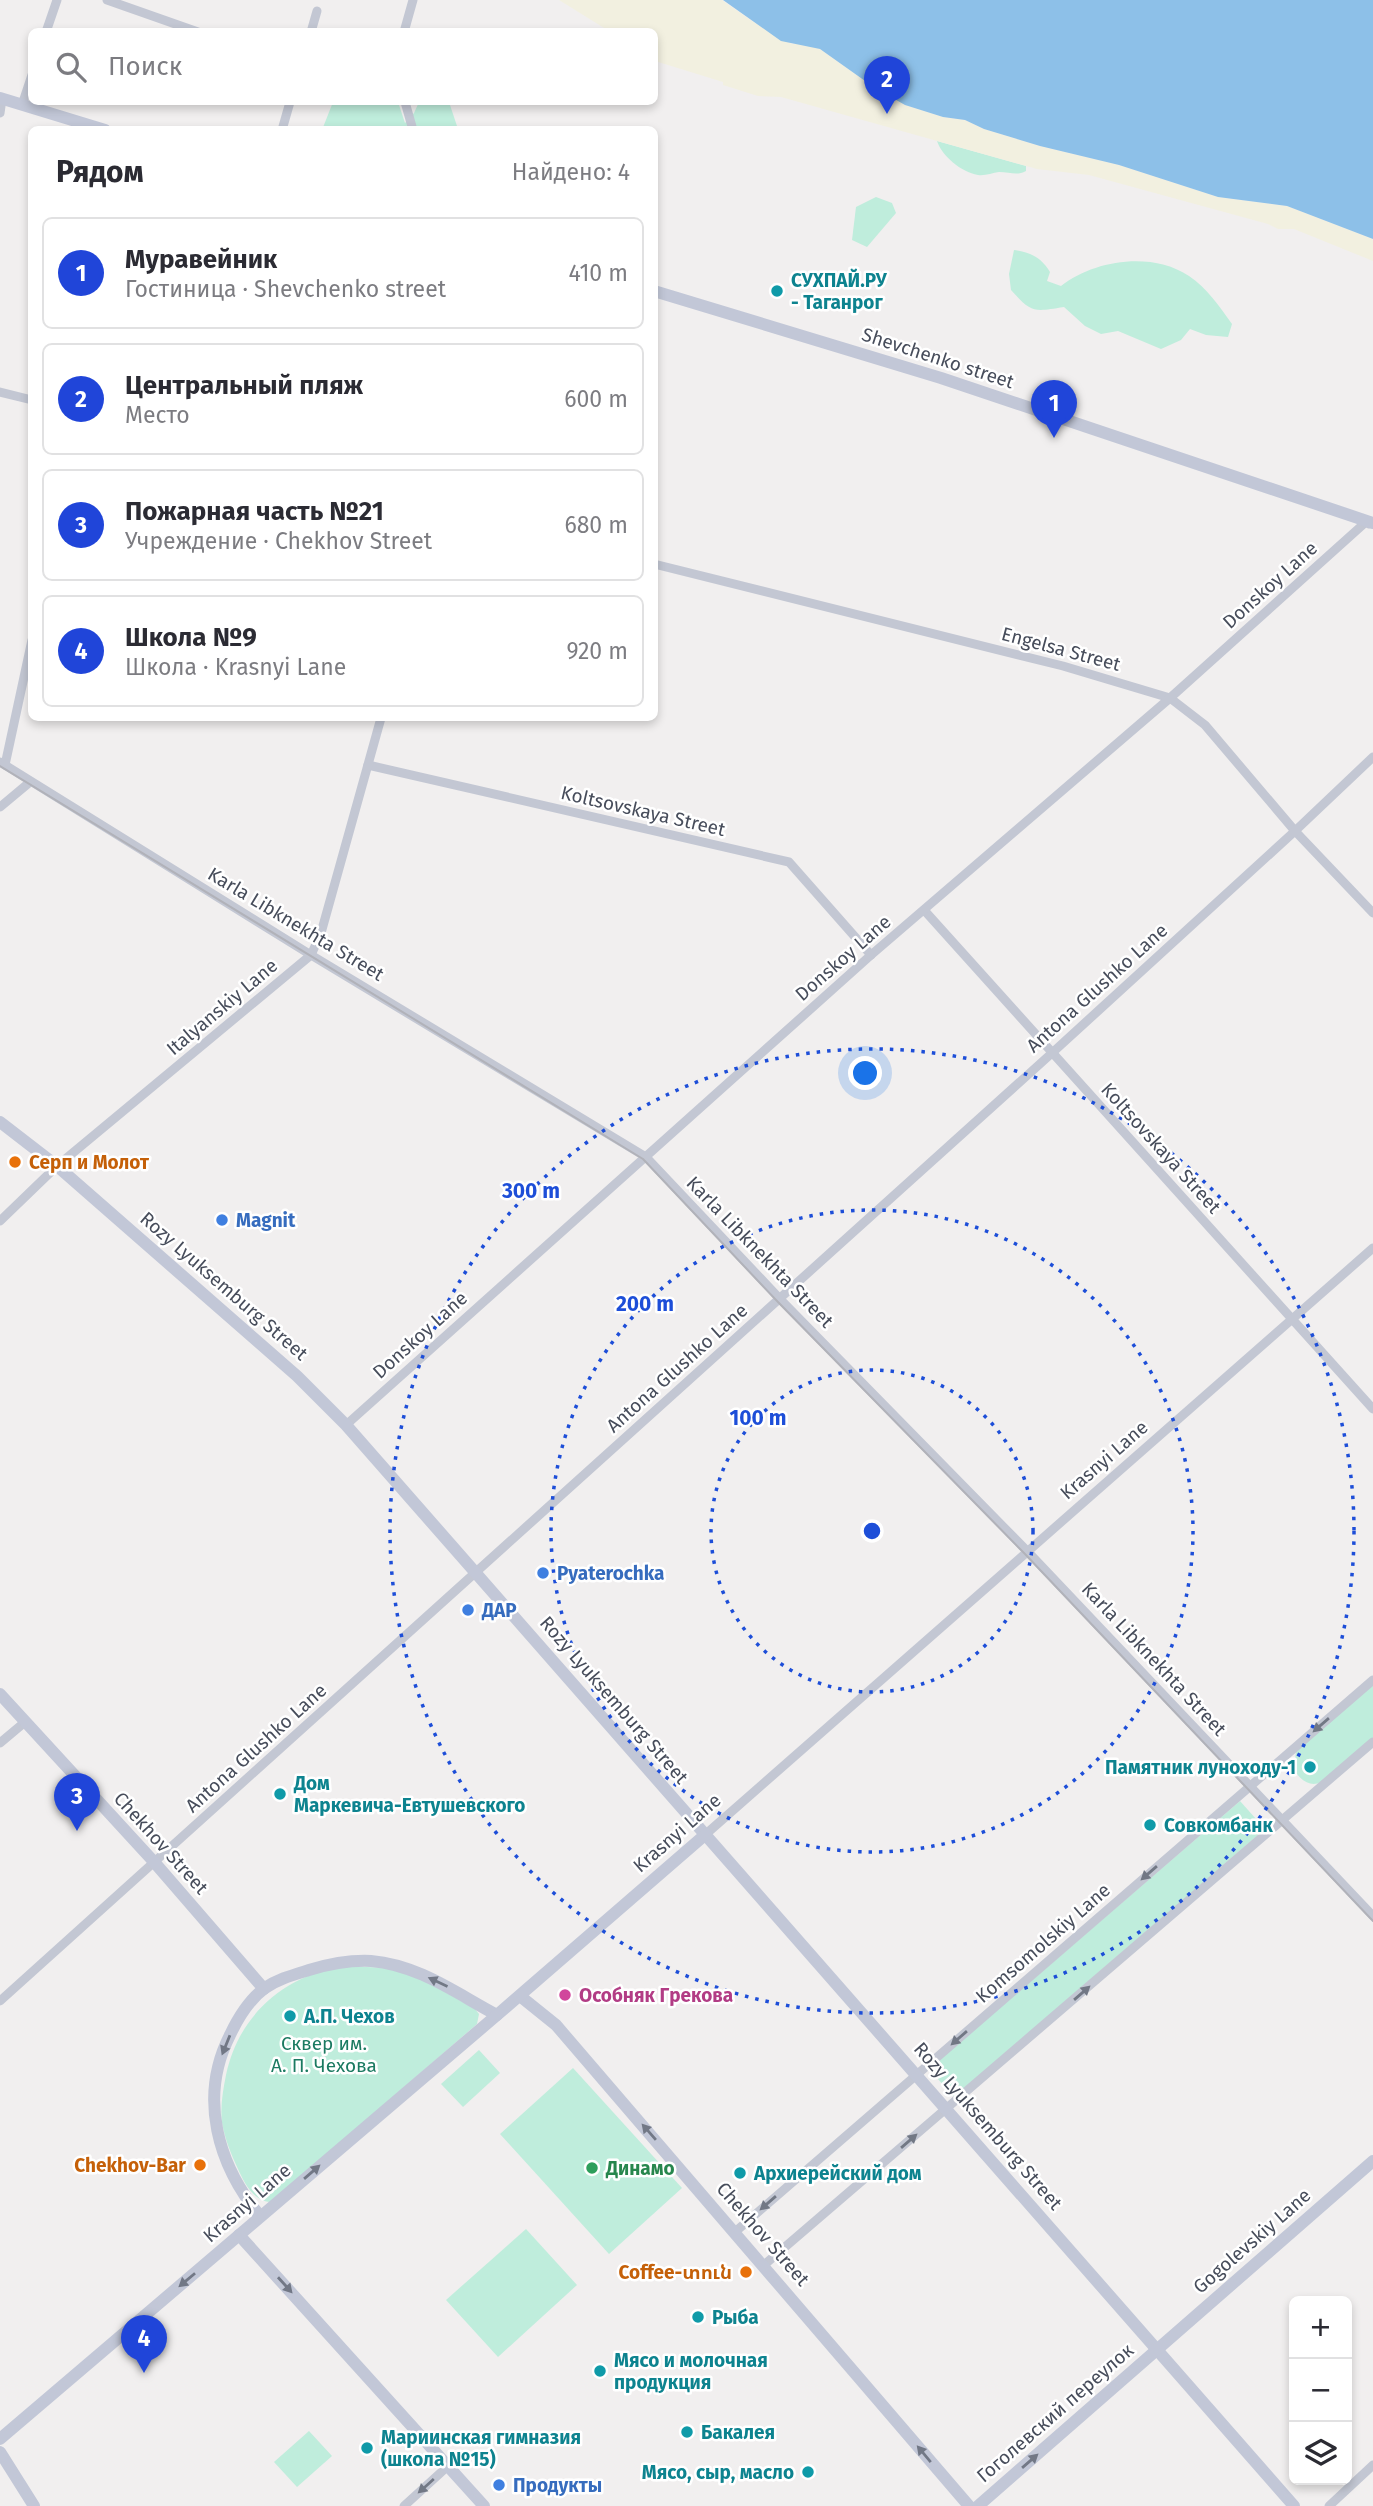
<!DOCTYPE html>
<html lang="ru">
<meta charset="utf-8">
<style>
:root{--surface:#fff;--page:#f7f7f7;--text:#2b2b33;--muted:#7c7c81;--line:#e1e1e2;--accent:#2045d9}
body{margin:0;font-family:"Fira Sans","Noto Sans Armenian",sans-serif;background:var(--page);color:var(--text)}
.controls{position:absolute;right:21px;bottom:21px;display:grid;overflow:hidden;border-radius:10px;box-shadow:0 4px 10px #0003}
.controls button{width:63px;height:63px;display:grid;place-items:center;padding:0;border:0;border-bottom:2px solid var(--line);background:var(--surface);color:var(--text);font:35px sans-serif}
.you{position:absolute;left:866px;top:1074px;width:24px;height:24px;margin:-18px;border:5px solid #fff;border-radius:50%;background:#1a73e8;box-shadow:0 0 0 10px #1a73e833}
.badge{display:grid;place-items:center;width:46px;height:46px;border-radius:50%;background:var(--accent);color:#fff;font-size:23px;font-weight:700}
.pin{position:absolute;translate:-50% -58px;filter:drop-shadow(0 2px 4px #0008)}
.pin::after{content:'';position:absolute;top:37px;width:24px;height:21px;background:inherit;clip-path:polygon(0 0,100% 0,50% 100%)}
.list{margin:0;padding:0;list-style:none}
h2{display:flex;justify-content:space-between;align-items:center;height:91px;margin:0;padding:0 28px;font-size:30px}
h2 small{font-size:23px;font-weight:400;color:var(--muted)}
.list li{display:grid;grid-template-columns:46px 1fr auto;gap:21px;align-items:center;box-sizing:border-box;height:112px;margin:0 14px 14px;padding:0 14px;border:2px solid var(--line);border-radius:10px}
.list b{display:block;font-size:26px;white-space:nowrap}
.list p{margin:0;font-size:23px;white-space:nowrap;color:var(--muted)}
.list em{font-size:23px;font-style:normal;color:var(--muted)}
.icon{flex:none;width:38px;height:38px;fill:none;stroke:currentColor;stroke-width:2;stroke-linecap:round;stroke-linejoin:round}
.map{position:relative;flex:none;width:1373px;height:2506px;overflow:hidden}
.search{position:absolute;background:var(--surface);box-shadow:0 4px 10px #0003;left:28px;top:28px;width:630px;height:77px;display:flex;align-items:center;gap:18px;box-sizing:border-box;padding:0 24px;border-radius:10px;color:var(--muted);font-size:26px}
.panel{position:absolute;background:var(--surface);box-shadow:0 4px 10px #0003;left:28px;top:126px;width:630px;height:595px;border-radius:10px}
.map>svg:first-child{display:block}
.green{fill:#bfeddc}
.sand{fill:#f2f0e0}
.water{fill:#8dc0e8}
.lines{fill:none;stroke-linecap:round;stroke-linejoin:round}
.street{stroke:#c3c7d3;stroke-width:9}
.secondary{stroke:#c2c7d7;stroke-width:12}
.tram{stroke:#b1b2b9;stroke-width:2}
.oneway{fill:#727885}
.oneway2{fill:#727886}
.ring{fill:none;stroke:#1d4ed8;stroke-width:3.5;stroke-dasharray:3.5 7}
.culture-dot{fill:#0f9aa8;stroke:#fff;stroke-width:2.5}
.food-dot{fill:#e8710a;stroke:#fff;stroke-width:2.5}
.shop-dot{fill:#3f7fe0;stroke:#fff;stroke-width:2.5}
.hotel-dot{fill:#d1479c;stroke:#fff;stroke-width:2.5}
.leisure-dot{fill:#2e9e5b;stroke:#fff;stroke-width:2.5}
.labels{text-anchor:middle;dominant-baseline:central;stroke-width:5;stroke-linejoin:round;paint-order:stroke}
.culture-label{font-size:19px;font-weight:bold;fill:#0d838f;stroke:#fff;text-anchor:start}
.street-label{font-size:19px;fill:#474d5b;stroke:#fff}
.food-label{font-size:19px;font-weight:bold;fill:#c56008;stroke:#fff;text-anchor:end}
.shop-label{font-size:19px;font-weight:bold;fill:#366cbe;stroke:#fff;text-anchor:start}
.hotel-label{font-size:19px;font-weight:bold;fill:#b23c85;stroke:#fff;text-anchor:start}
.park-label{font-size:19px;fill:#1b7a61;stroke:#fff}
.leisure-label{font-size:19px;font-weight:bold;fill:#27864d;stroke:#fff;text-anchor:start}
.centre{fill:#1d4ed8;stroke:#fff;stroke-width:3.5}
.ring-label{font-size:21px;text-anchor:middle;font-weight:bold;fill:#1d4ed8;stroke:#fff;stroke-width:5;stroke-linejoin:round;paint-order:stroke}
</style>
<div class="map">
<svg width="1373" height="2506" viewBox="0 0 1373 2506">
<rect width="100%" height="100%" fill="#f1efef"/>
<!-- green -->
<g class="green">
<path d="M333 102H398L405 123 414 113 419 102H449L458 129 322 130Z"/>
<path d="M937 141 1026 166V171C1017 176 1010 172 999 172 992 173 985 176 978 175 961 172 942 156 937 141Z"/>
<path d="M876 197 892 203 896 213 867 247 852 240 856 207Z"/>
<path d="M1014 250C1031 253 1041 257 1050 272L1047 281 1061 286C1094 260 1152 251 1189 276 1207 288 1219 306 1232 324L1228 337 1206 335 1190 329 1181 340 1161 349 1118 331 1101 334 1085 326 1064 307C1033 312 1032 313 1011 290L1009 274Z"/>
<path d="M1373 1685V1739C1360 1750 1336 1775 1321 1782 1310 1788 1299 1779 1294 1769L1296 1751Z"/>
<path d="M1240 1801 1265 1829 954 2097 929 2069Z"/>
<path d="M345 1966 388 1968 423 1979 475 2009 479 2014 477 2024 275 2199 270 2202C253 2201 244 2182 238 2169 231 2154 225 2139 222 2123 220 2107 223 2090 226 2075 239 2014 285 1975 345 1966Z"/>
<path d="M479 2050 500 2073 463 2107 441 2084Z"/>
<path d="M573 2068 682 2188 609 2254 500 2134Z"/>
<path d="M526 2229 577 2285 498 2357 446 2300Z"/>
<path d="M309 2431 332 2456 297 2487 274 2462Z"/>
</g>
<!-- sand -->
<path class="sand" d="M559 0H722L752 21 792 44H806L820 49 875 88 905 105 943 117 965 120 984 129 1040 146 1119 165 1218 197 1287 206 1373 239V261L1294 229H1278L1268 224 1089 175 1037 169 781 97 758 96 723 85V82L655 61 654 32 609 31Z"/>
<!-- water -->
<path class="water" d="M723 0H1373V239L1287 206 1218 197 1119 165 1040 146 984 129 965 120 943 117 905 105 875 88 820 49 781 41Z"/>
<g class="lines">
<!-- street -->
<g class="street">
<path d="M107 0 198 32"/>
<path d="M46 32 57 0"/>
<path d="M311 32 317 11"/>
<path d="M404 32 413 0"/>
<path d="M405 102 413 130"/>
<path d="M22 105 32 75"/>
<path d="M0 113 2 99"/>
<path d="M282 130 290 102"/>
<path d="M0 392 32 400"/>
<path d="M654 564 1063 666 1170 698 1205 725 1295 831 1373 913"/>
<path d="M0 762 311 955 646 1157 780 1299 1028 1552 1373 1916"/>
<path d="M5 765 32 640"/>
<path d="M368 765 789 862 871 955"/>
<path d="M0 807 30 782"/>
<path d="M924 910 1373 1409"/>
<path d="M0 1221 57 1166 311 955 321 933 381 718"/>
<path d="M346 1425 871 955 1170 698 1367 521 1369 524"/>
<path d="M0 1743 25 1722"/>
<path d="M706 1834 1373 1248"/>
<path d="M0 2001 1052 1053 1295 831 1373 757"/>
<path d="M735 2232 1373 1680"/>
<path d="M764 2265 1373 1742"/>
<path d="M404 2506 448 2466"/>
<path d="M1329 2506 1373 2465"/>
</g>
<!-- secondary -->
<g class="secondary">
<path d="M0 98 105 130"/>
<path d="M654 291 941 378 1373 523"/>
<path d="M0 1122 57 1166 297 1376 346 1425 1294 2506"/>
<path d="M0 1694 155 1863 264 1989"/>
<path d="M520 1996 556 2025 969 2506"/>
<path d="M260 2216C218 2165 198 2098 230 2035 238 2018 250 1999 265 1988 278 1979 293 1975 309 1970 329 1964 350 1960 371 1961 419 1965 457 1994 497 2015"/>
<path d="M239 2235 484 2506"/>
<path d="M0 2439 497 2015 706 1834"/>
<path d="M0 2452 34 2506"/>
<path d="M978 2506 1373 2161"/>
</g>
<!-- tram -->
<path class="tram" d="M0 766 643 1159 777 1301 1025 1554 1373 1921"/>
</g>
<!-- one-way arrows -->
<defs><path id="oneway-solid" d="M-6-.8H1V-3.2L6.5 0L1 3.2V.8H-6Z" transform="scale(1.75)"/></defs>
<g class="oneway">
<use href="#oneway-solid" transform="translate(1321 1725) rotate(139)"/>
<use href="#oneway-solid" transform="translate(1149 1873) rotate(139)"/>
<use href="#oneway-solid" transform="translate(1082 1993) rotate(-41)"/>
<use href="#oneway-solid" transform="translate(959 2038) rotate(139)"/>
<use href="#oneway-solid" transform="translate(909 2141) rotate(-41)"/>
<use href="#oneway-solid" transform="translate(768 2203) rotate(139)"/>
<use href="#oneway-solid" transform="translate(426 2486) rotate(138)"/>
</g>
<g class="oneway2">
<use href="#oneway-solid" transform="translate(438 1982) rotate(-155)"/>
<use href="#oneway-solid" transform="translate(226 2045) rotate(112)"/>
<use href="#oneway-solid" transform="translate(649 2132) rotate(-131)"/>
<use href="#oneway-solid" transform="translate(312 2172) rotate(-41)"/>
<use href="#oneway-solid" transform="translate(187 2280) rotate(140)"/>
<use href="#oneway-solid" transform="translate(285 2285) rotate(48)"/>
<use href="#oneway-solid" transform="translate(924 2454) rotate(-130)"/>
<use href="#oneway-solid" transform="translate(1030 2461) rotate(-41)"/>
</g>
<!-- distance rings -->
<g class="ring">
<circle cx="872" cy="1531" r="161"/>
<circle cx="872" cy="1531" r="321"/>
<circle cx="872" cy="1531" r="482"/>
</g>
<!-- markers -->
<g class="culture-dot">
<circle cx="777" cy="291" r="7"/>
<circle cx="1310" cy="1767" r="7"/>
<circle cx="280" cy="1794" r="7"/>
<circle cx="1150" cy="1825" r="7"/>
<circle cx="290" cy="2016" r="7"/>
<circle cx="740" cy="2173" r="7"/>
<circle cx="698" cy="2317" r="7"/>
<circle cx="600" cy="2371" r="7"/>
<circle cx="687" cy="2432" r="7"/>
<circle cx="367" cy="2448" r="7"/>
<circle cx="808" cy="2472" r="7"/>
</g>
<g class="food-dot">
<circle cx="15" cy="1162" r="7"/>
<circle cx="200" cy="2165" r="7"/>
<circle cx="746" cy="2272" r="7"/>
</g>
<g class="shop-dot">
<circle cx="222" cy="1220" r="7"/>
<circle cx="543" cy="1573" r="7"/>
<circle cx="468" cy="1610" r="7"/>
<circle cx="499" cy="2485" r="7"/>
</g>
<circle class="hotel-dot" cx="565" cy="1995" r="7"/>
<circle class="leisure-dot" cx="592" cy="2168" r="7"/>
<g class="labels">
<!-- culture labels -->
<g class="culture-label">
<text x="791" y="280">СУХПАЙ.РУ<tspan x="791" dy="22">- Таганрог</tspan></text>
<text x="1296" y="1767" text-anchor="end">Памятник луноходу-1</text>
<text x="294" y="1783">Дом<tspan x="294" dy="22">Маркевича-Евтушевского</tspan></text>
<text x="1164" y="1825">Совкомбанк</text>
<text x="304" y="2016">А.П. Чехов</text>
<text x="754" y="2173">Архиерейский дом</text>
<text x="712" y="2317">Рыба</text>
<text x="614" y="2360">Мясо и молочная<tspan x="614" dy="22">продукция</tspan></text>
<text x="701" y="2432">Бакалея</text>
<text x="381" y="2437">Мариинская гимназия<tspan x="381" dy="22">(школа №15)</tspan></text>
<text x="794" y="2472" text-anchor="end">Мясо, сыр, масло</text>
</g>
<!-- street labels -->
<g class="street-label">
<text transform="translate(938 358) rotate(18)">Shevchenko street</text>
<text transform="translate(1270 585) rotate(-42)">Donskoy Lane</text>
<text transform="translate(1061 649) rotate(15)">Engelsa Street</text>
<text transform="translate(643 811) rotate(13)">Koltsovskaya Street</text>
<text transform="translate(296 924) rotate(31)">Karla Libknekhta Street</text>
<text transform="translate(843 958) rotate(-41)">Donskoy Lane</text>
<text transform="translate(1097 988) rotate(-42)">Antona Glushko Lane</text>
<text transform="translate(222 1007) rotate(-40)">Italyanskiy Lane</text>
<text transform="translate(1161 1148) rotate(48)">Koltsovskaya Street</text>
<text transform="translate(760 1252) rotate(46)">Karla Libknekhta Street</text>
<text transform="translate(224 1286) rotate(41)">Rozy Lyuksemburg Street</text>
<text transform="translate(420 1335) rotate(-42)">Donskoy Lane</text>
<text transform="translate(677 1368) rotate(-42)">Antona Glushko Lane</text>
<text transform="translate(1104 1460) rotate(-41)">Krasnyi Lane</text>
<text transform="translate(1154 1659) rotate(47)">Karla Libknekhta Street</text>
<text transform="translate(614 1700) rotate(49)">Rozy Lyuksemburg Street</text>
<text transform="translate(256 1748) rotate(-42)">Antona Glushko Lane</text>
<text transform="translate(677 1833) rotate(-41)">Krasnyi Lane</text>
<text transform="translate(161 1843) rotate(48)">Chekhov Street</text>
<text transform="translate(1043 1943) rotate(-41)">Komsomolskiy Lane</text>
<text transform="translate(988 2126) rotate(49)">Rozy Lyuksemburg Street</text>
<text transform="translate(247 2203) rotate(-41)">Krasnyi Lane</text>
<text transform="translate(763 2234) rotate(49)">Chekhov Street</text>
<text transform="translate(1252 2241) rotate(-41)">Gogolevskiy Lane</text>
<text transform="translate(1055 2413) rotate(-41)">Гоголевский переулок</text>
</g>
<!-- food labels -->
<g class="food-label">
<text x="29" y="1162" text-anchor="start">Серп и Молот</text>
<text x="186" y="2165">Chekhov-Bar</text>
<text x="732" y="2272">Coffee-տուն</text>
</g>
<!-- shop labels -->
<g class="shop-label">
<text x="236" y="1220">Magnit</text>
<text x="557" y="1573">Pyaterochka</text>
<text x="482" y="1610">ДАР</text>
<text x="513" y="2485">Продукты</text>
</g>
<!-- hotel labels -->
<g class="hotel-label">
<text x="579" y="1995">Особняк Грекова</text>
</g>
<!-- park labels -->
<g class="park-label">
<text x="324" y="2043">Сквер им.<tspan x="324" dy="22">А. П. Чехова</tspan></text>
</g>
<!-- leisure labels -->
<g class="leisure-label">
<text x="606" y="2168">Динамо</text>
</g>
</g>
<circle cx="872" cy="1531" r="10" class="centre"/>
<g class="ring-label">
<text x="531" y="1198">300 m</text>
<text x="645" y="1311">200 m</text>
<text x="758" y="1425">100 m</text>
</g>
</svg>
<div class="controls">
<button>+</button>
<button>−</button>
<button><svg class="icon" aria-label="layers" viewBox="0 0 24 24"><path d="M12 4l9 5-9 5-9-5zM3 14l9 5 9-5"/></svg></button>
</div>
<div class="you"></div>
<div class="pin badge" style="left:1054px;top:438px">1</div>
<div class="pin badge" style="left:887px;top:114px">2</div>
<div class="pin badge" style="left:77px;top:1831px">3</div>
<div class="pin badge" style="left:144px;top:2373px">4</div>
<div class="search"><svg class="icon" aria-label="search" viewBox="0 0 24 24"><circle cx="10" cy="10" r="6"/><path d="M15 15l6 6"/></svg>Поиск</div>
<section class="panel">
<h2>Рядом<small>Найдено: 4</small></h2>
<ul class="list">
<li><span class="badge">1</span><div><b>Муравейник</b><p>Гостиница · Shevchenko street</p></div><em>410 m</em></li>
<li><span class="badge">2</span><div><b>Центральный пляж</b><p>Место</p></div><em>600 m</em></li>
<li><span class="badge">3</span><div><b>Пожарная часть №21</b><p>Учреждение · Chekhov Street</p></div><em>680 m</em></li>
<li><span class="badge">4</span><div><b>Школа №9</b><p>Школа · Krasnyi Lane</p></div><em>920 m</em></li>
</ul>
</section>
</div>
